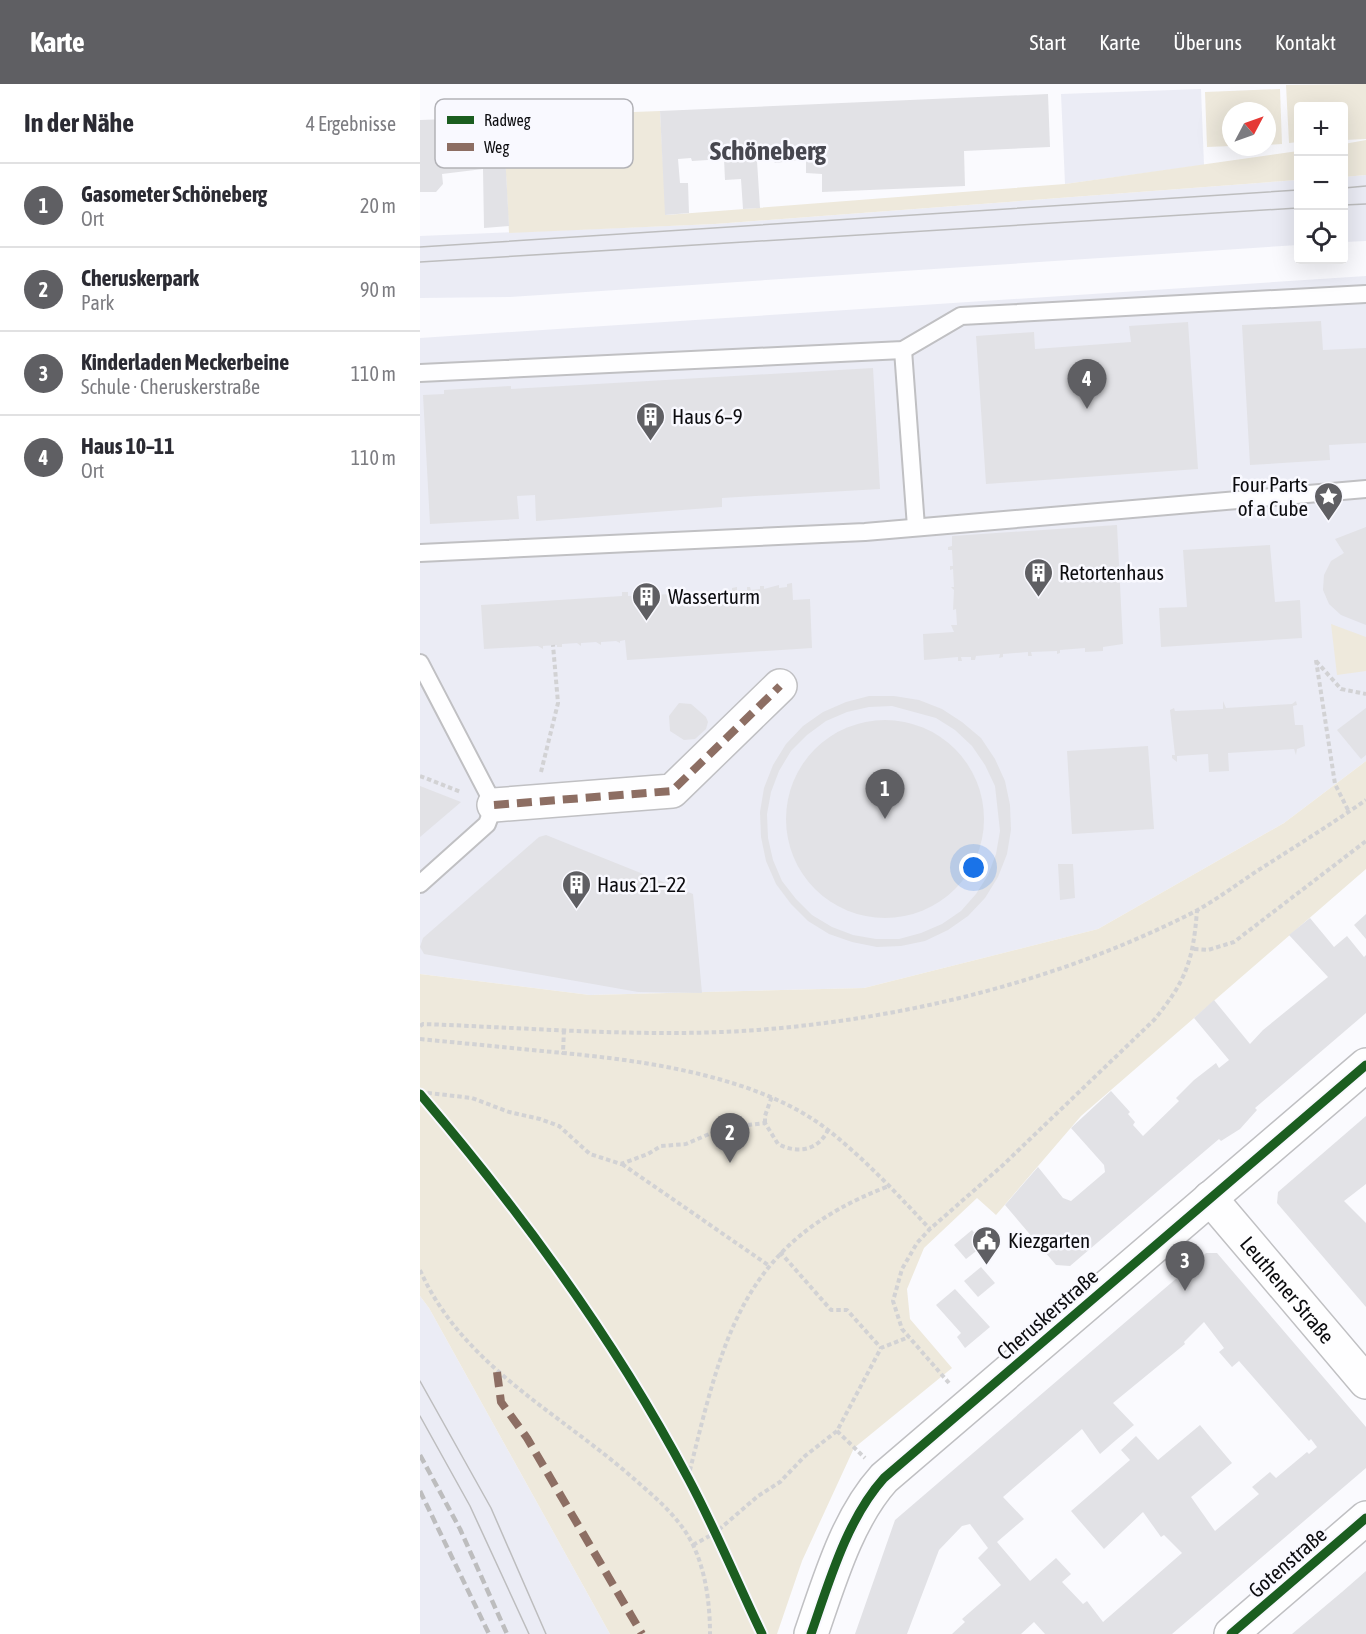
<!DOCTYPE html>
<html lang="de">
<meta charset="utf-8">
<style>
:root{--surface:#fff;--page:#f2f2f3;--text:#2b2b33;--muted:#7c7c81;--line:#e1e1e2;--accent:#5f5f63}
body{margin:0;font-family:"Asap Condensed",sans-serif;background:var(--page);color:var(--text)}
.controls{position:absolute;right:18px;top:18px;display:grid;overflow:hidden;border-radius:6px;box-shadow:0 6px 24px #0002}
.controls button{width:54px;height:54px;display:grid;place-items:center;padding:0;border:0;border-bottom:2px solid var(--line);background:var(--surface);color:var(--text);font:30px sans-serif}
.compass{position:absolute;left:802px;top:18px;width:54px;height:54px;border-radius:50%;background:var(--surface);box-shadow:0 6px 24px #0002;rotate:49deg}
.you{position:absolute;left:554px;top:784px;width:21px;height:21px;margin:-15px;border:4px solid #fff;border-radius:50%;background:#1a73e8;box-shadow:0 0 0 9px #1a73e833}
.badge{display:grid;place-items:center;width:39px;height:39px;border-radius:50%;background:var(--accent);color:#fff;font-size:20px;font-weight:700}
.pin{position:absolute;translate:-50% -50px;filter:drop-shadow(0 2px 3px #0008)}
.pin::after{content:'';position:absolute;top:32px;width:21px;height:18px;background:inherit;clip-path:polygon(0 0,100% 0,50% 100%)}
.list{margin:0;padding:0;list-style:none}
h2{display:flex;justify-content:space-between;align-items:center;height:78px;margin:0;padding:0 24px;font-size:26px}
h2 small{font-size:20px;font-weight:400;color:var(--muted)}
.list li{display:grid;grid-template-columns:39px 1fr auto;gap:18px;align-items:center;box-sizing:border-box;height:84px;padding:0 24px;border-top:2px solid var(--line)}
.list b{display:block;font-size:22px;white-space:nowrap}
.list p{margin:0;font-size:20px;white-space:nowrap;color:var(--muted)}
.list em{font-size:20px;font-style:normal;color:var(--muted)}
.icon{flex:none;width:33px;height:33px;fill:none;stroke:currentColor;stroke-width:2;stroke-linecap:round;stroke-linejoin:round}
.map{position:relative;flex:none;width:946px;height:1550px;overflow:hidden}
header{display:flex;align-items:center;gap:36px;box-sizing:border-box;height:84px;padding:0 30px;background:var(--accent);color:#fff}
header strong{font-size:28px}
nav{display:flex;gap:33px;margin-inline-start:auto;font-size:21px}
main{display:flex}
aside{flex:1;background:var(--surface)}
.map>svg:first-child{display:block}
.built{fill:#ebecf5}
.green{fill:#eee9dc}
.building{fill:#e2e2e6;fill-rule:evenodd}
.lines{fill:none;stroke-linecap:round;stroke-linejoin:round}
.lane-casing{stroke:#c0c0c3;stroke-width:20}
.street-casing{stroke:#c0c0c3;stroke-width:36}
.path{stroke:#d2d2d4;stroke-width:4;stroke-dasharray:4.5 3;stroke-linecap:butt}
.lane{stroke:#fefeff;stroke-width:16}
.street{stroke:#fefeff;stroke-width:33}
.tram{stroke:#bdbdbe;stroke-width:1.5}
.rail{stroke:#bdbdbe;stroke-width:4.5;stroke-dasharray:9 4.5;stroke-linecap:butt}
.quiet{stroke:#8d6e63;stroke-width:8;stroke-dasharray:15 8;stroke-linecap:butt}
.cycleway-casing{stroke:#f9f9ff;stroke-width:13}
.cycleway{stroke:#1b5e20;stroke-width:9}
.labels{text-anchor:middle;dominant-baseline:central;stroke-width:5;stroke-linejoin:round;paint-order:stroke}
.poi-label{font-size:21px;fill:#0c0c0f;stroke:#f9f9ff;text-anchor:start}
.street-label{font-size:21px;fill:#0c0c0f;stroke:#f9f9ff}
.district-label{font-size:27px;font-weight:bold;fill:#47474f;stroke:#f9f9ff}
.key{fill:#f9f9ff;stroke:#b2b2b7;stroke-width:1.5}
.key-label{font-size:16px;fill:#0c0c0f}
</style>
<header>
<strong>Karte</strong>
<nav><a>Start</a><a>Karte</a><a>Über uns</a><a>Kontakt</a></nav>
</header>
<main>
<aside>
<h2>In der Nähe<small>4 Ergebnisse</small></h2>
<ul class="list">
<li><span class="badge">1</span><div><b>Gasometer Schöneberg</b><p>Ort</p></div><em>20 m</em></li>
<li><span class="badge">2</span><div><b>Cheruskerpark</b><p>Park</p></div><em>90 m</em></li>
<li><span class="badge">3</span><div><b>Kinderladen Meckerbeine</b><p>Schule · Cheruskerstraße</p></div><em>110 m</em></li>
<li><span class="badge">4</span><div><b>Haus 10–11</b><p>Ort</p></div><em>110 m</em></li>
</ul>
</aside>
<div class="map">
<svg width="946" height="1550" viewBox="0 0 946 1550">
<rect width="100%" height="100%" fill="#fafafe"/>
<!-- built -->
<g class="built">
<path d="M781 5 784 81 645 100 641 10Z"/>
<path d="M946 91V157L924 158V93Z"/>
<path d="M878 96V161L90 213 0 214V152L295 140Z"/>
<path d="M946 192V677L864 739 678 845 444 904 170 911 0 890V254Z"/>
<path d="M0 1212 9 1224 190 1550H0Z"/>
</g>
<!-- green -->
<g class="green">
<path d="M946 0V55L924 56V22H878V58L869 59 866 1Z"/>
<path d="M860 5 862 60 847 61V27H811V62L787 63 785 8Z"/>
<path d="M240 27 246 131 645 100 878 67V96L295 140 89 149 83 33Z"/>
<path d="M946 56V91L924 93V60Z"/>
<path d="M911 540 946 553V587L917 591Z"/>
<path d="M946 677V785L661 1032 576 1131 557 1114 504 1164 487 1205 490 1235 532 1284 434 1364 382 1477 357 1550H190L9 1224 0 1212V890L170 911 444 904 678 845 864 739Z"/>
</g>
<!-- building -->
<g class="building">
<path d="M628 10 630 63 544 67 545 102 402 108V90L386 89V75L355 79 353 76 337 77 340 124 323 125 321 95 305 96 304 75 272 77 271 74 258 75 260 99H268L269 129 245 131 240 27Z"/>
<path d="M83 33 89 142 64 144 63 85 22 90 23 100 16 108H0V36Z"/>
<path d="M901 237 903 266 946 264V359L909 361 910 376 830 381 822 241Z"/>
<path d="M768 238 778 385 566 400 556 252 614 248 615 265 711 258 709 242Z"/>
<path d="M453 284 460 405 302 414V423L116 437 115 411 97 412 99 435 10 440 3 311 24 310V306L91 302V305Z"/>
<path d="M697 441 703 560 683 563V567L665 568V564L640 566V569L637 570V567L611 568 612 572H608V568L583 570V573L579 574 580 570 556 572 555 576H551V573H541L542 577H538V573L504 576 503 550 534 548 531 541H537L536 525 533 526 534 506 531 503H534L533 485 530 486V482H533L532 466H528V463L532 462V452Z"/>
<path d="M946 443V541L921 531 909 520 903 506 904 491 911 477 924 469 915 455Z"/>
<path d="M850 461 855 518 880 516 882 554 741 563 739 524 767 523 763 466Z"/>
<path d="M372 499 373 516 390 515 392 564 207 576 205 556 200 557V559L196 557 181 558V561L176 558 161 559V562L157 559 142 560V563H137V561L123 562V565L118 562 64 565 61 521 202 512V508H208V512L252 510V506H258V510L312 506V504L317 503V507L327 506V503H330L331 506 340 505V502H344V505L359 501V504L367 503V500Z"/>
<path d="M449 612H474L499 616 522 625 542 638 561 654 575 675 585 697 590 721 591 746 587 770 578 793 565 814 548 832 528 846 505 857 481 862 457 863 432 858 409 850 388 837 371 820 356 800 346 777 341 753 340 728 344 704 353 681 366 660 383 642 403 628 426 618ZM472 622 516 634 535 646 552 662 565 681 575 702 580 747 576 770 568 791 556 810 541 827 522 840 501 849 479 855H456L433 851 412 843 392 831 376 815 362 797 353 776 348 754 347 730 351 708 359 687 371 667 387 651 406 637 427 628 449 623Z"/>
<path d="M803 617 806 624 872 620 876 617 877 621 873 622 875 641H883L885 662 877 665 876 671 874 665 808 669 809 687 789 688 788 670 757 672V678L752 674V671H755L750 626 754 624 755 627 803 625Z"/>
<path d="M259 619 271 620 286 633 288 638 286 645 275 655 264 656 250 647 249 632Z"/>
<path d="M946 624V671L941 675 917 646Z"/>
<circle cx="465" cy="735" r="99"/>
<path d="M728 662 734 745 652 750 647 667Z"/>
<path d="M0 702 41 718 0 753Z"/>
<path d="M126 751 273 810 282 909 218 908 4 870 0 863 3 854 119 753Z"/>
<path d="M638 780H653L655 814 640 816Z"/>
<path d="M946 830V855L934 841Z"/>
<path d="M890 834 914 863 927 852 944 873 946 871V929L835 1024 837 1026 820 1045 801 1057 799 1055 650 1182 636 1181 585 1121 618 1083 643 1114 651 1117 685 1088 684 1081 651 1044 691 1007 710 1028 708 1030 715 1038 713 1041 723 1052 759 1017 756 1014 774 996 796 979 799 984 809 976 774 934 794 916 830 960 843 946 908 893 869 851Z"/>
<path d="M946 1032V1100L924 1117 946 1139V1223L857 1119 858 1108Z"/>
<path d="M552 1146 564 1161 546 1175 534 1161Z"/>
<path d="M786 1169H797L946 1343V1384L752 1550H625L614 1538 601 1550H532L545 1538 542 1535 581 1501 558 1474 568 1464 550 1440 542 1442 519 1466 487 1550H435L475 1436ZM784 1238 804 1264 799 1268 812 1283 819 1277 889 1357 891 1355 897 1363 889 1370 887 1368 856 1394 850 1388 832 1403 839 1410 795 1447 771 1413 812 1379 780 1341 738 1376 716 1352 701 1366 710 1376 651 1427 684 1465 723 1428 741 1453 744 1451 762 1469 683 1538 667 1517 663 1520 642 1498 651 1490 636 1474 610 1497 577 1458 604 1435 583 1413 662 1345 680 1370 696 1356 714 1341 693 1319 765 1260 764 1258Z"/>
<path d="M561 1183 575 1199 558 1213 544 1197Z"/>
<path d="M535 1205 570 1243 545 1264 537 1253 541 1249 516 1221Z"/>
<path d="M946 1487V1550H872L922 1508Z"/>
</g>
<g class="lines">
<defs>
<g id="lane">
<path d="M483 266 496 443"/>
<path d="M0 289 483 266 541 232 946 210"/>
<path d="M0 469 445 448 946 405"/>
<path d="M0 579 74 721 67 740 0 800"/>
</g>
<g id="street">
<path d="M74 721 252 707 360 602"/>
<path id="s1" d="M790 1114 946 1298"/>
<path d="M391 1550C409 1498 427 1435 464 1394L946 981"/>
<path d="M811 1550 946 1434"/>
</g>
</defs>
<!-- lane casing -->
<use href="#lane" class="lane-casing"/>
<!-- street casing -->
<use href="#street" class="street-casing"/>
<!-- path -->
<g class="path">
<path d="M896 576 915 700 929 728"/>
<path d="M896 577 921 605 946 610"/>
<path d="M121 688 138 619 133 561"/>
<path d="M0 692 41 708"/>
<path d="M774 865 788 866 814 858 946 757"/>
<path d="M0 942 3 940C114 944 227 954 338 946 489 934 638 897 774 828 796 816 816 801 837 787 873 764 910 741 946 716"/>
<path d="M144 946 143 969C228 977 340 993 408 1046 445 1075 478 1111 510 1145"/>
<path d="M0 955 143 969"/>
<path d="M0 1008 52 1014 89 1028 120 1035 139 1042 170 1070 201 1080 228 1070 241 1062 266 1060 303 1044 345 1039 358 1060C377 1070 398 1067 408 1046"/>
<path d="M345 1039V1032L352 1012"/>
<path d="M202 1080 348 1181"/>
<path d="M360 1168 411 1226H427L461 1264"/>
<path d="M0 1186C42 1281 138 1328 213 1394 235 1413 260 1434 273 1461 286 1488 290 1521 290 1550"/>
<path d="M529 1299 482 1245 473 1217 482 1185 497 1159 510 1145 583 1081 734 936C766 897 773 877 777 827"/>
<path d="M417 1347 445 1374"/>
<path d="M268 1394C303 1254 321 1158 469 1102"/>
<path d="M273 1461 295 1449 338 1412 360 1398 385 1372 417 1347 461 1264 489 1253"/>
</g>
<!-- lane -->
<use href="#lane" class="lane"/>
<!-- street -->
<use href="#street" class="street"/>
<!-- tram -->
<g class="tram">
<path d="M924 104 946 102"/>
<path d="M924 121 946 120"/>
<path d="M0 163 878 106"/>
<path d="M0 178 878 124"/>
<path d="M0 1297 71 1424 126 1550"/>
<path d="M0 1332 50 1422 109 1550"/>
</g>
<!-- rail -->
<g class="rail">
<path d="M0 1371 40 1445 87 1550"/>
<path d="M0 1407 69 1550"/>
</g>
<!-- quiet -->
<g class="quiet">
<path d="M74 721 252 707 360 602"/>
<path d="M77 1288 81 1318 107 1354 222 1550"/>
</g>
<defs>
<g id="cycleway">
<path d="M0 1010C101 1128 195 1256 268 1394 295 1444 317 1498 342 1550"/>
<path d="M391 1550C409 1498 427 1435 464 1394L946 981"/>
<path d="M811 1550 946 1434"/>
</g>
</defs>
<!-- cycleway casing -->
<use href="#cycleway" class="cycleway-casing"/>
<!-- cycleway -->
<use href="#cycleway" class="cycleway"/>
</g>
<!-- icons -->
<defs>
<symbol id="building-pin" viewBox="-11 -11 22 30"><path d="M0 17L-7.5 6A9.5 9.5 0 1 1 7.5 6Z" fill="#5f5f63" stroke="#f9f9ff"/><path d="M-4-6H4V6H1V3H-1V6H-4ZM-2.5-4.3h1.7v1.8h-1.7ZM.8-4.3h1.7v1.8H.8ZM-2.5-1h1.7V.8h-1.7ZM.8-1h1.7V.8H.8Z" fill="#fff"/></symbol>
<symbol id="sight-pin" viewBox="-11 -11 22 30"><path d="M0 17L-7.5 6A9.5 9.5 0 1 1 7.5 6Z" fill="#5f5f63" stroke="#f9f9ff"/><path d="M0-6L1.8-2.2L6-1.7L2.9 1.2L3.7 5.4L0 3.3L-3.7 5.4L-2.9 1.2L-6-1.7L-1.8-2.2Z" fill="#fff"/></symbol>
<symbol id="civic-pin" viewBox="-11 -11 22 30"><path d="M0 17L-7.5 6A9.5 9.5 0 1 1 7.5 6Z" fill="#5f5f63" stroke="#f9f9ff"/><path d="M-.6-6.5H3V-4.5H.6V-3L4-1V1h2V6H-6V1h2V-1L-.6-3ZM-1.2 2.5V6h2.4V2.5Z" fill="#fff"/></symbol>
</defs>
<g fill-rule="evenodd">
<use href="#building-pin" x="214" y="316" width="33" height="45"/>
<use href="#sight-pin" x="892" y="396" width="33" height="45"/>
<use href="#building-pin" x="602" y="472" width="33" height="45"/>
<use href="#building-pin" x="210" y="496" width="33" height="45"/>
<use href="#building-pin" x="140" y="784" width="33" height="45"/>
<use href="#civic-pin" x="550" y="1140" width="33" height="45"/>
</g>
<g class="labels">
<!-- poi labels -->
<g class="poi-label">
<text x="252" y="332">Haus 6–9</text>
<text x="888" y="400" text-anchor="end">Four Parts<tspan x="888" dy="24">of a Cube</tspan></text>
<text x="639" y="488">Retortenhaus</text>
<text x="248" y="512">Wasserturm</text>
<text x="177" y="800">Haus 21–22</text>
<text x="588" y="1156">Kiezgarten</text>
</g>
<!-- street labels -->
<g class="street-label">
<text stroke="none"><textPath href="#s1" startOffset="120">Leuthener Straße</textPath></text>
<text transform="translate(627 1230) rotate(-41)">Cheruskerstraße</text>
<text transform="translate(867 1478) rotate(-41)">Gotenstraße</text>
</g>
<!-- district labels -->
<g class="district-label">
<text x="348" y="66">Schöneberg</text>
</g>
</g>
<!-- legend -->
<rect x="15" y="15" width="198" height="69" rx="9" class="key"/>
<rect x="27" y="32" width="27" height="8" fill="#1b5e20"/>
<rect x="27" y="59" width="27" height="8" fill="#8d6e63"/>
<g class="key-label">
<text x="64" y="42">Radweg</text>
<text x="64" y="69">Weg</text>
</g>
</svg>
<div class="controls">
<button>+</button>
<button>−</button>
<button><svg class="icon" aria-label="locate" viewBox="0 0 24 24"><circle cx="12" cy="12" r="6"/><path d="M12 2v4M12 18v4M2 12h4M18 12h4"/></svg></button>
</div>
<svg class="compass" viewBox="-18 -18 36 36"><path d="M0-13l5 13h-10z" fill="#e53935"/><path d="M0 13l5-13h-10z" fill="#7c7c81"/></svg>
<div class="you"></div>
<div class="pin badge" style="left:465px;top:735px">1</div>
<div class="pin badge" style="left:310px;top:1079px">2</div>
<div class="pin badge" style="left:765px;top:1207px">3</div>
<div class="pin badge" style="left:667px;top:325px">4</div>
</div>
</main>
